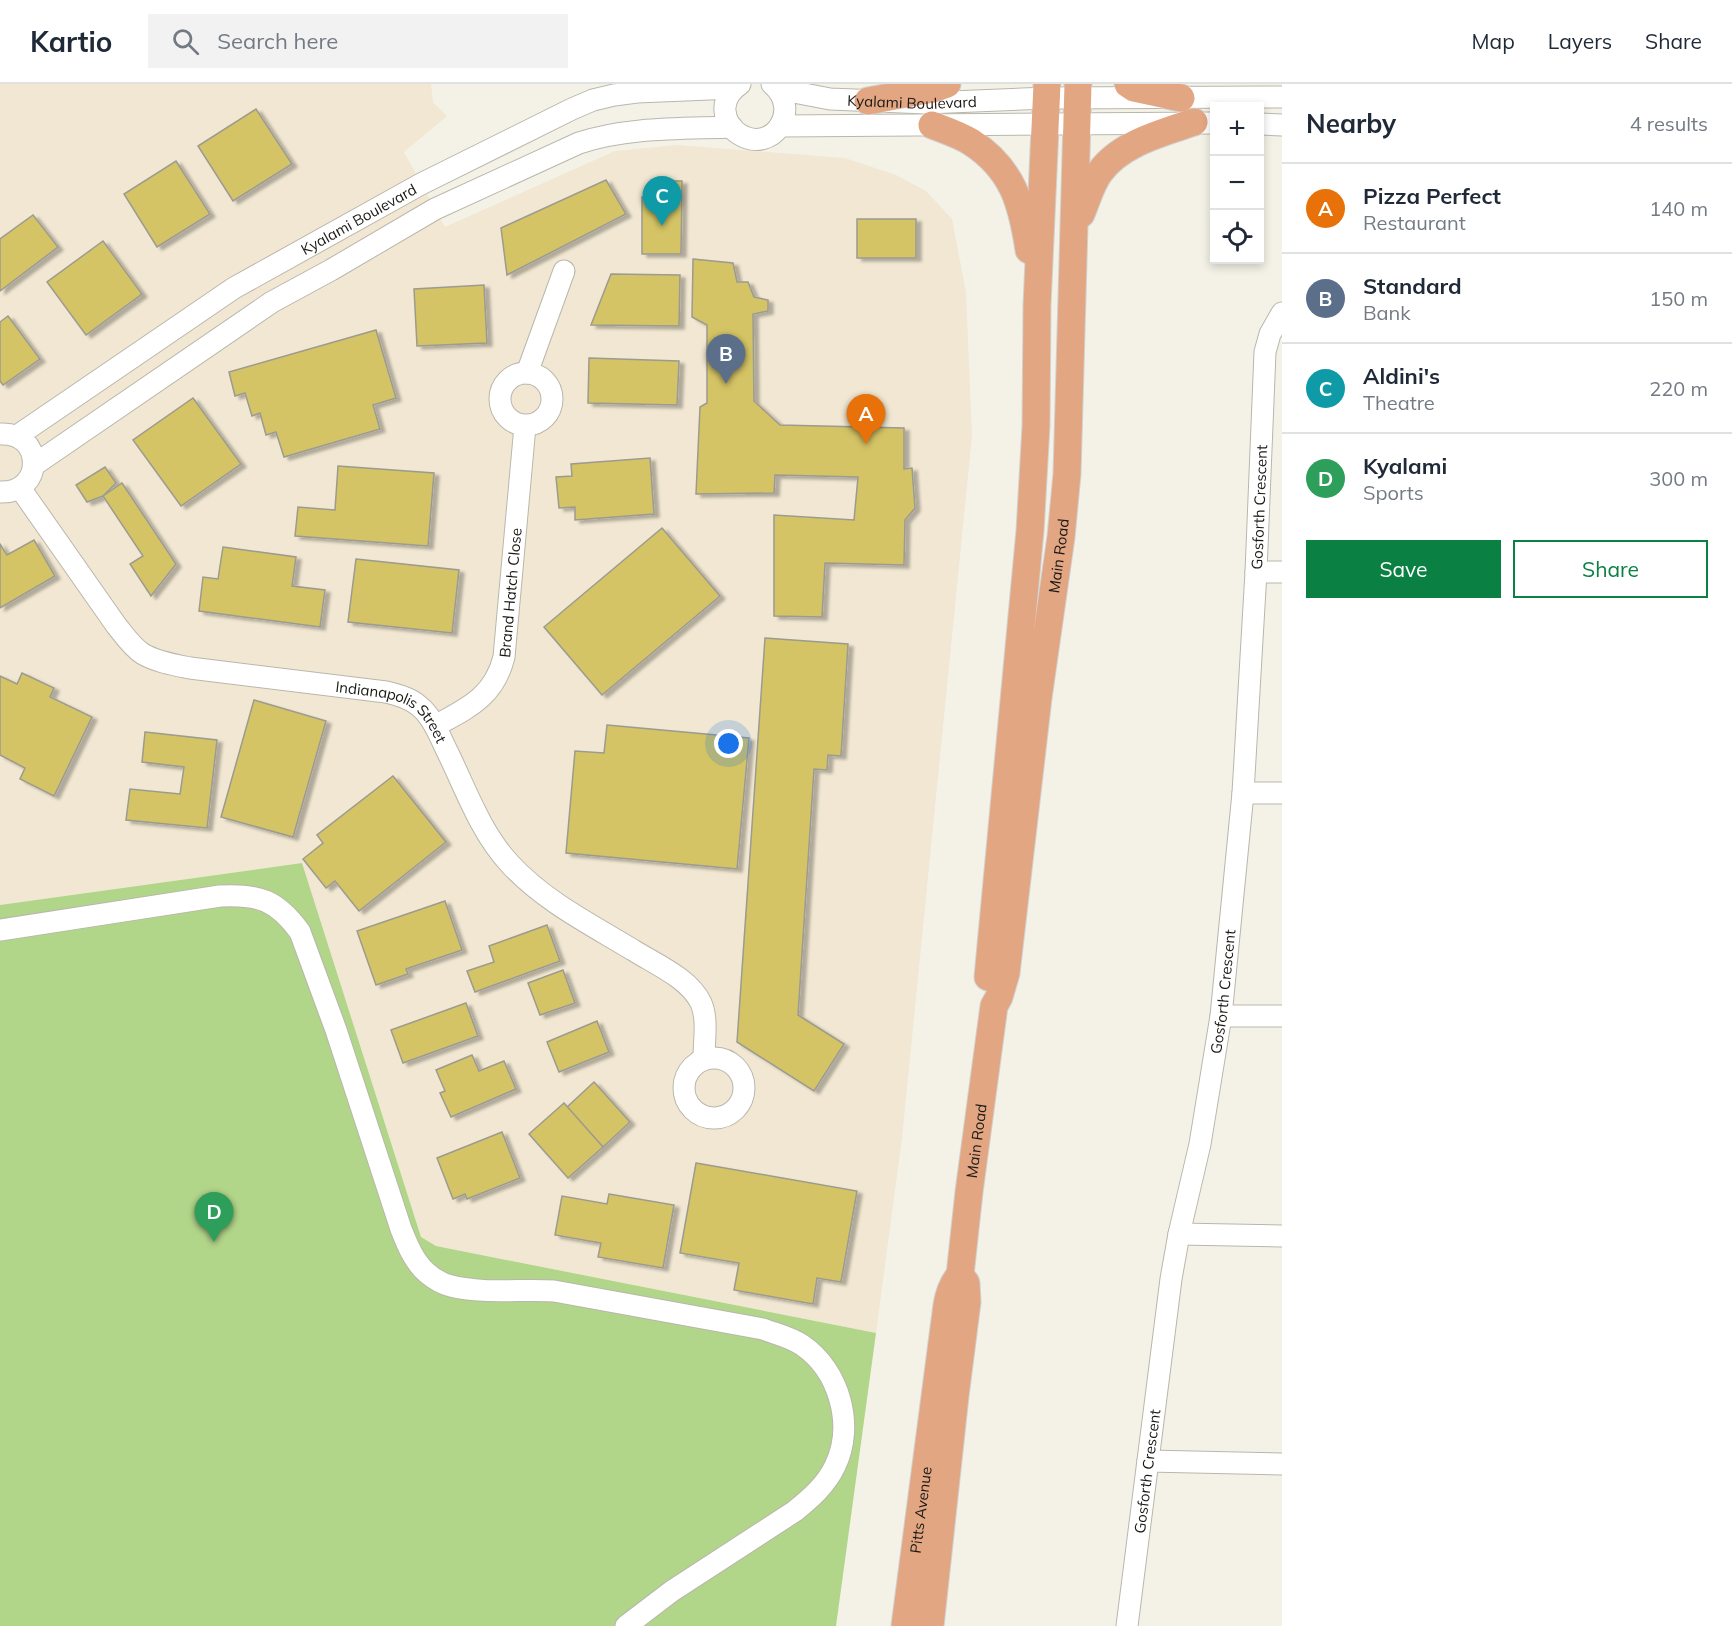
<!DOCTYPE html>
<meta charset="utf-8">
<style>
:root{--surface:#fff;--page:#f2f2f3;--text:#1f2937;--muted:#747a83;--line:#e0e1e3;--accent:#0b8043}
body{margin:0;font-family:Mulish,sans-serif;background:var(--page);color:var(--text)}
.controls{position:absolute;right:18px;top:18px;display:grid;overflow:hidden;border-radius:0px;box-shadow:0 3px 9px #0003}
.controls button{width:54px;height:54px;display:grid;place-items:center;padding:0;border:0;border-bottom:2px solid var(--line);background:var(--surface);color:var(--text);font:30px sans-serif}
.you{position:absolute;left:729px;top:660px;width:21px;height:21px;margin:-15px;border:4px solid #fff;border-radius:50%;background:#1a73e8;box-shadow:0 0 0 9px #1a73e833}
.badge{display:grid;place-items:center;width:39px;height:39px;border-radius:50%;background:var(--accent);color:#fff;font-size:20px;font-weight:700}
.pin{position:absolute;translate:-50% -50px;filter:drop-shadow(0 2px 3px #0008)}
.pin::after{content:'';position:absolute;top:32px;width:21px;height:18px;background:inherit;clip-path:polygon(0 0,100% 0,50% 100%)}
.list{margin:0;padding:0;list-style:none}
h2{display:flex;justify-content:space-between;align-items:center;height:78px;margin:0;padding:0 24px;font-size:26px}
h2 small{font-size:20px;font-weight:400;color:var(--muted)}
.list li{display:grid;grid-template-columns:39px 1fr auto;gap:18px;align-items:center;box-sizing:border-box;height:90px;padding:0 24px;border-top:2px solid var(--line)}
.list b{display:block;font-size:22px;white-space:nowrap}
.list p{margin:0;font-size:20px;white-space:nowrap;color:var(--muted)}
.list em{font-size:20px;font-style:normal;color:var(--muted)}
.actions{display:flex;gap:12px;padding:18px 24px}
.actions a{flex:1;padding:14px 0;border:2px solid var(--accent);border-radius:0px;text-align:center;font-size:21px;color:var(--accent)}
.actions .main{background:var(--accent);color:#fff}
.icon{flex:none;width:33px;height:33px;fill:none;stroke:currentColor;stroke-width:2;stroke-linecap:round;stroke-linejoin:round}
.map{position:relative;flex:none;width:1282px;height:1542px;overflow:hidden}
header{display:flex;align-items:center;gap:36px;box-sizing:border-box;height:84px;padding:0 30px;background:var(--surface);border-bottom:2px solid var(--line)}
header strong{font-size:28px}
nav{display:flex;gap:33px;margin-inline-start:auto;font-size:21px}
.search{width:420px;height:54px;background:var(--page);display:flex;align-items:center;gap:15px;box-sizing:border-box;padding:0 21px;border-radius:0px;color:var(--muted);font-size:22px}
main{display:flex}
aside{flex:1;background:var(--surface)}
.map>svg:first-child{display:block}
.commercial{fill:#f1e7d2}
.green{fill:#b1d589}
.building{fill:#d4c465;stroke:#9c9b90;stroke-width:1.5;filter:url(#shadow)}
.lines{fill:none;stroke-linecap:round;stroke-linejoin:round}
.minor-casing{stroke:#b9b7ac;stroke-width:23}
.major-casing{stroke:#d1d1d0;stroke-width:29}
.minor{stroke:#fff;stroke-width:21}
.major{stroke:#e3a682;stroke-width:27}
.labels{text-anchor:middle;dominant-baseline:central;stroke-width:4.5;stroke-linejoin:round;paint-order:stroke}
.street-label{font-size:15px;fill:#191814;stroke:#fff}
</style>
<header>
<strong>Kartio</strong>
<div class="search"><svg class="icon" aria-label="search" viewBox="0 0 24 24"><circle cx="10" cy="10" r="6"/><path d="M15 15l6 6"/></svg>Search here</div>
<nav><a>Map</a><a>Layers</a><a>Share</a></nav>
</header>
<main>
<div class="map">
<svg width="1282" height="1542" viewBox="0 0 1282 1542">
<defs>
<filter id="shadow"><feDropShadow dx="5" dy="3" stdDeviation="1.5" flood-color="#0004"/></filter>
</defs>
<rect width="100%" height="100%" fill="#f4f2e6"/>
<!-- commercial -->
<path class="commercial" d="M0 0H431L433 18 447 32 404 68 445 143 615 67 677 61 845 74 896 91 926 107 952 135 966 208 972 352 902 1054 876 1249 436 1162 421 1153 302 779 0 821Z"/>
<!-- green -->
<path class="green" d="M302 779 421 1153 436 1162 876 1249 836 1542H0V821Z"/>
<!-- building -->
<g class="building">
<path d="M256 25 292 80 233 117 198 62Z"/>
<path d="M176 77 210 130 157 163 124 110Z"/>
<path d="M606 96 626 130 507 191 501 144Z"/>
<path d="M654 97H682L681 170H642V113L654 114Z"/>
<path d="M33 131 58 163 0 207V155Z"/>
<rect x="857" y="135" width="59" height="39"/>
<path d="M103 157 142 210 86 251 47 198Z"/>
<path d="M693 175 733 179 737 198H748L754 213 768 216V227L753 230 754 317 780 341 904 344V385L912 384 915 424 905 436 904 481 825 479 822 533 774 532V431L854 436 858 393 775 391 774 409 696 410 700 323 707 319V241L692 233Z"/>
<path d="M611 190 680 191 679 242 591 241Z"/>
<path d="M484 201 487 259 417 262 414 205Z"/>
<path d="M8 232 40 275 3 301 0 297V238Z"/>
<path d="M376 246 396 314 373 321 380 345 284 373 276 348 266 351 260 329 252 332 245 309 235 312 229 288Z"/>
<path d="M589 274 679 277 677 321 588 319Z"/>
<path d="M193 314 241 380 181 422 133 356Z"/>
<path d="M650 374 654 430 575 436V423L559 424 556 393 572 392 571 380Z"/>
<path d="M338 382 434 389 428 462 295 452 298 423 335 426Z"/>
<path d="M105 383 116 399 103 412 87 418 76 401Z"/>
<path d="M122 399 176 480 151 512 130 480 143 472 103 412Z"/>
<path d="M662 444 720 512 602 611 544 543Z"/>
<path d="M34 456 55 492 0 524V460L7 471Z"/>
<path d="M223 463 296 473 292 502 325 506 320 543 199 527 203 493 218 495Z"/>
<path d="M356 475 459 486 452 549 348 538Z"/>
<path d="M765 554 848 560 841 672 828 671 827 686 814 685 798 931 844 960 814 1007 737 958Z"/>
<path d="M22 589 54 604 50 613 92 633 54 712 20 695 25 684 0 671V592L17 600Z"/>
<path d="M254 616 326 637 293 753 221 733Z"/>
<path d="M607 641 749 654 737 785 566 769 575 667 604 669Z"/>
<path d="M145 648 217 656 207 744 126 736 130 705 180 710 184 683 142 678Z"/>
<path d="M393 692 446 758 359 827 335 797 326 804 303 775 323 759 317 751Z"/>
<path d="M445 817 462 866 406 885 408 890 376 901 357 847Z"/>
<path d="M547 841 560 877 475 908 467 887 494 878 489 862Z"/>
<path d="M563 886 575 919 540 931 528 899Z"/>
<path d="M466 919 478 952 403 979 391 946Z"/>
<path d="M597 937 609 968 559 988 547 958Z"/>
<path d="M472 971 479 987 504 977 516 1005 451 1033 440 1009 445 1007 436 986Z"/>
<path d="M594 998 630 1038 603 1063 566 1024Z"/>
<path d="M564 1019 603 1063 568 1094 529 1050Z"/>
<path d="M502 1048 520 1094 467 1115 465 1110 453 1115 437 1074Z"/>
<path d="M696 1079 857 1107 841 1198 817 1194 813 1220 734 1206 739 1179 680 1169Z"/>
<path d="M609 1110 674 1121 663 1184 598 1173 601 1159 555 1151 562 1112 607 1120Z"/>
</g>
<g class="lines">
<defs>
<g id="minor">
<path d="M740 0C730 7 724 16 725 27 726 37 731 45 739 50 772 71 803 26 772 0"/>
<path id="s1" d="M778 5 830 15 926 19 1047 14 1282 13"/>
<path d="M1260 40 1282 41"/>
<path d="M780 42 1214 39"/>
<circle cx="526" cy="315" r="26"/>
<path d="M527 289 564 187"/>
<path d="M0 350C44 347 45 410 0 408"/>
<path id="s2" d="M17 352 234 204 421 100 572 25 593 16 614 11 637 8 734 4"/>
<path d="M34 381 272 218 331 186 435 125 579 59C628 43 680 45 732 43"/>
<path id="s3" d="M20 404 116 541C124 551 132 563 143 570 157 578 175 581 190 584L386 608C398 611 410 614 419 622 433 633 440 653 448 669 466 706 481 749 510 780 544 817 590 840 633 866 655 880 689 894 701 919 708 935 704 956 704 973L700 977"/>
<path d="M1256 488H1282"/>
<path id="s4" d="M435 642C468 624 494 613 504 573L525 342"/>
<path d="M1243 709H1282"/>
<path d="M0 846 220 812C259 810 277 816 300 848L336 946 401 1145C407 1160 414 1178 427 1189 434 1195 443 1200 451 1202 483 1210 521 1205 554 1207L763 1245C776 1250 790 1253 802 1261 839 1286 855 1341 835 1382 826 1401 811 1414 795 1427L672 1507 626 1542"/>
<path d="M1221 932H1282"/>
<circle cx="714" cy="1004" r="30"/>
<path d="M1179 1150 1282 1152"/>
<path d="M1148 1377 1282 1380"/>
<path id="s5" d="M1127 1542 1171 1195 1179 1150 1200 1060 1221 932 1243 709 1256 488 1265 268 1270 250 1282 229"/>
</g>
<g id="major">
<path d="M1128 0 1134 4 1181 14"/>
<path d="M868 17 933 5 947 0"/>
<path d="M932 41C945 46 960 51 971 58 1013 85 1022 120 1029 166"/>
<path d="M1081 130C1087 116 1091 100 1100 88 1121 59 1162 49 1194 38"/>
<path d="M988 893 1030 447 1036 342 1037 221 1047 0"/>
<path id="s6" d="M905 1542 947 1221C949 1209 952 1200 960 1191L969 1108 994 922 999 913 1006 889 1038 614 1061 453 1067 390 1078 0"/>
<path d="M930 1542 955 1312 967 1218 966 1199 960 1191"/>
</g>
</defs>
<!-- minor casing -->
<use href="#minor" class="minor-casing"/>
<!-- major casing -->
<use href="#major" class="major-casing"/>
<!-- minor -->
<use href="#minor" class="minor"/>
<!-- major -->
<use href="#major" class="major"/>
</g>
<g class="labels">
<!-- street labels -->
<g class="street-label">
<text stroke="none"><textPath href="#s1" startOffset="135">Kyalami Boulevard</textPath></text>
<text stroke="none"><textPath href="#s2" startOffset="405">Kyalami Boulevard</textPath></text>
<text stroke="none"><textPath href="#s5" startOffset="1128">Gosforth Crescent</textPath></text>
<text stroke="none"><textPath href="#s6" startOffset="1084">Main Road</textPath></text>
<text stroke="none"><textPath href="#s4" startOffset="166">Brand Hatch Close</textPath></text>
<text stroke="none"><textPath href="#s3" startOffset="468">Indianapolis Street</textPath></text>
<text stroke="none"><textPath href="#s5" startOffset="642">Gosforth Crescent</textPath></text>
<text stroke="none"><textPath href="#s6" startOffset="492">Main Road</textPath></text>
<text stroke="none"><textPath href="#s5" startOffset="156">Gosforth Crescent</textPath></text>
<text stroke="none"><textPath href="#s6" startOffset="117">Pitts Avenue</textPath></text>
</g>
</g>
</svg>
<div class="controls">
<button>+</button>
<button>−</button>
<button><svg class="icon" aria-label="locate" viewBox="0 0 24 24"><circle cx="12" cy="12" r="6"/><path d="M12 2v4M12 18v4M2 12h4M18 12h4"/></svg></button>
</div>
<div class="you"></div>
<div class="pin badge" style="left:866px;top:360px;background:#e8710a">A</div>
<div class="pin badge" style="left:726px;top:300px;background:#5c6f8a">B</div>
<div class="pin badge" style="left:662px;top:142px;background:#0f9aa8">C</div>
<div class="pin badge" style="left:214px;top:1158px;background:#2e9e5b">D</div>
</div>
<aside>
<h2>Nearby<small>4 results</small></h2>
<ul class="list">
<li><span class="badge" style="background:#e8710a">A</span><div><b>Pizza Perfect</b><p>Restaurant</p></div><em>140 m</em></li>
<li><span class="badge" style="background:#5c6f8a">B</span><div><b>Standard</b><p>Bank</p></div><em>150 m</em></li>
<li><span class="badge" style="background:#0f9aa8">C</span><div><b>Aldini's</b><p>Theatre</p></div><em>220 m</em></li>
<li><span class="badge" style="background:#2e9e5b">D</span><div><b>Kyalami</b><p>Sports</p></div><em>300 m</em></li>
</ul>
<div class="actions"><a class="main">Save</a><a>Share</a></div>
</aside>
</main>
